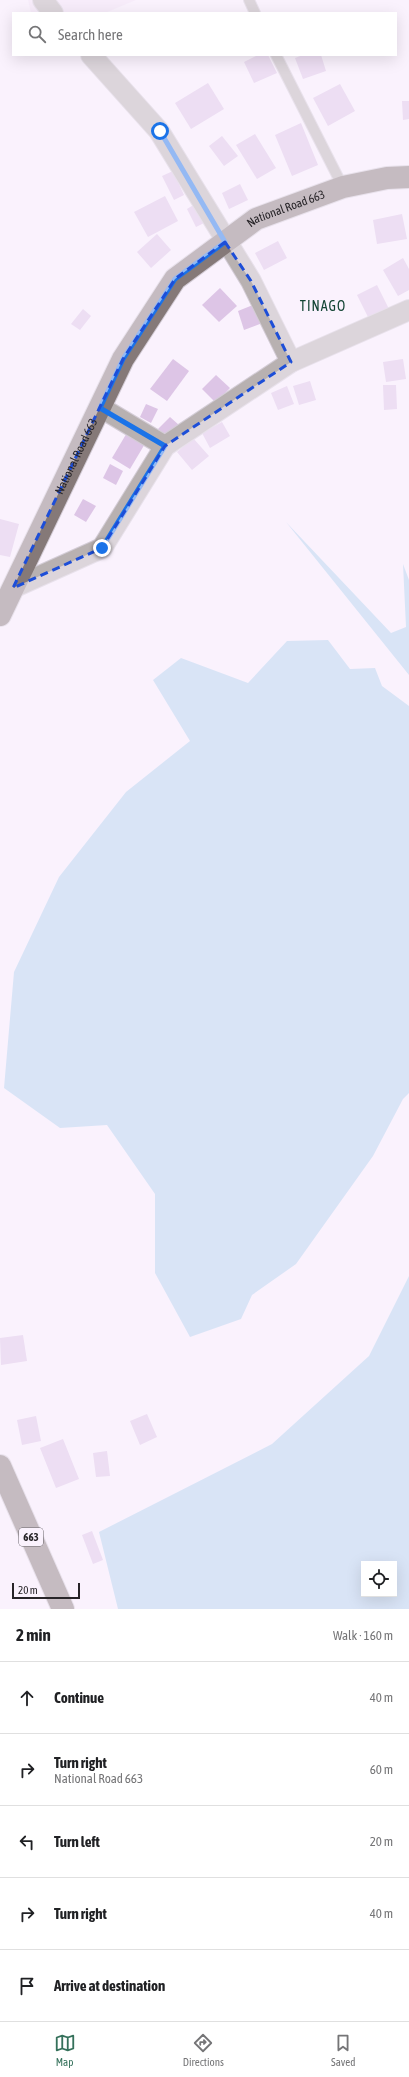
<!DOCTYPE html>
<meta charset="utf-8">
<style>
:root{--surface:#fff;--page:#f6f6f6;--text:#202124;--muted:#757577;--line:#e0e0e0;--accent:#35715b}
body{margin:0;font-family:"Asap Condensed",sans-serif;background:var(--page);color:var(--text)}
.controls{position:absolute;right:12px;bottom:12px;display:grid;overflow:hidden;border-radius:0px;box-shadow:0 4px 16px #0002}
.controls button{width:36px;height:36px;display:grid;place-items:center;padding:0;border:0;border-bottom:1px solid var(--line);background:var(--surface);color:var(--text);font:20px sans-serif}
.scale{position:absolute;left:12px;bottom:10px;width:68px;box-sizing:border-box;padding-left:4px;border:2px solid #272428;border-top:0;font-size:11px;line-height:14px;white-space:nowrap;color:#272428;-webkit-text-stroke:3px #faf2fd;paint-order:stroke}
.stop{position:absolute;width:12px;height:12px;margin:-9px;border:3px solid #1a73e8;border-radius:50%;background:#fff}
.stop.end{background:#1a73e8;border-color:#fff;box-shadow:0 1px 4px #0008}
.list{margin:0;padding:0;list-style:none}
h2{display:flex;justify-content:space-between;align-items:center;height:52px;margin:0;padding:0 16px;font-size:17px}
h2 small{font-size:13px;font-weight:400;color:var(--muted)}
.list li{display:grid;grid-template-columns:26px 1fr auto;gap:12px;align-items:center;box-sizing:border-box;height:72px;padding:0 16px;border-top:1px solid var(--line)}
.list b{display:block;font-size:15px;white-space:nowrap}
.list p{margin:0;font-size:13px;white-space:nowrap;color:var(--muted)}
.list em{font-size:13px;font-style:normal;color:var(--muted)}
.icon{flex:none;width:22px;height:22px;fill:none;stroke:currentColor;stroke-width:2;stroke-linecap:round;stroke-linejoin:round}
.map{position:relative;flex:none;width:409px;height:1609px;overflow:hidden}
.search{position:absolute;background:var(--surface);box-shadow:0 4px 16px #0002;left:12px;right:12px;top:12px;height:44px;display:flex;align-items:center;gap:10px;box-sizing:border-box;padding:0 14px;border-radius:0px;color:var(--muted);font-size:15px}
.sheet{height:412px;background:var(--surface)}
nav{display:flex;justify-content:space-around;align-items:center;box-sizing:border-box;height:56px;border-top:1px solid var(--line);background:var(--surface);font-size:11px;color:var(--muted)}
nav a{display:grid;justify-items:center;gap:2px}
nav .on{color:var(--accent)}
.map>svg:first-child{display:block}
.built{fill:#f3e5f7}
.water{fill:#b2d3ee;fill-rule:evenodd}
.building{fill:#ddc5e6}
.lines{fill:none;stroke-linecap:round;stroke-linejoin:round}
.service-casing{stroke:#d4cdd7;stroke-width:12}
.minor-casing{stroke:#d4cdd7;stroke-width:22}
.primary-casing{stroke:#d4cdd7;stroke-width:24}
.service{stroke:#b8b1b1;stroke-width:10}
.minor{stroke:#b8b1b1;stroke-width:20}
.primary{stroke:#857978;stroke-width:22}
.route{stroke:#1a73e8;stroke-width:5}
.marked{fill:none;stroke:#1d4ed8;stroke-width:3;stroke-dasharray:8 5;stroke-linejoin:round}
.labels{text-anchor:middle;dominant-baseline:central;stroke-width:4;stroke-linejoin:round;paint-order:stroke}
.shield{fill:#faf2fd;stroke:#666268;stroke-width:1}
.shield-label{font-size:11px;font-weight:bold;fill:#272428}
.street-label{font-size:12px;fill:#272428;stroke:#faf2fd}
.quarter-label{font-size:14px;letter-spacing:1px;fill:#144535;stroke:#faf2fd}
</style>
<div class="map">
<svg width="409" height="1609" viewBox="0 0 409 1609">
<rect width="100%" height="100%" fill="#faf2fd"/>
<!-- built -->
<path class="built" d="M28 0H136L105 13H31Z"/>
<!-- water -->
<g class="water">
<path d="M286 522 391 633 406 627 403 564 409 580V675Z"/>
<path d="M328 640 350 669 375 668 382 686 409 706V1093L403 1099 373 1156 296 1264 252 1295 241 1319 190 1337 155 1273V1194L107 1125 60 1128 4 1088 14 972 59 877 126 792 190 741 153 680 181 658 248 683 287 641Z"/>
<path d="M409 1276V1609H118L99 1532 272 1444 369 1356ZM364 1564H394V1594H364Z"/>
</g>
<!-- building -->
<g class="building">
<path d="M258 55H268L277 73 254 83 244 62Z"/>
<path d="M303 55H321L326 71 303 79 295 58Z"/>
<path d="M208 83 224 109 191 129 175 103Z"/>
<path d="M340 84 355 111 328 126 313 98Z"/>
<path d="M402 101H409V119L403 120Z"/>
<path d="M301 123 318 165 292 176 275 135Z"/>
<path d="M255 134 276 168 257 179 236 145Z"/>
<path d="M222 136 238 156 224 166 209 146Z"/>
<path d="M173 171 184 195 174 200 162 176Z"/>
<path d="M240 184 248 200 229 209 222 193Z"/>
<path d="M165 196 178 221 148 237 134 212Z"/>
<path d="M195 204 206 222 196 227 187 209Z"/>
<path d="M402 214 407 239 377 244 373 220Z"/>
<path d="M157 234 171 250 151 268 137 252Z"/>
<path d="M278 241 287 258 264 270 255 253Z"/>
<path d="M403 258 409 269V290L398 296 383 270Z"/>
<path d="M377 285 391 313 371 323 357 295Z"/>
<path d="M220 288 237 306 219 322 202 305Z"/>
<path d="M258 303 265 322 244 330 238 311Z"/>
<path d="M83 309 91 316 80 330 71 324Z"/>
<path d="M173 359 189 371 167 401 150 389Z"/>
<path d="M403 359 406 379 386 382 383 362Z"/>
<path d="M216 375 230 388 216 403 202 389Z"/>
<path d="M310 381 316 400 299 405 293 386Z"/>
<path d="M383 385H396L397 409 384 410Z"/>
<path d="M287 386 294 404 278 410 271 393Z"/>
<path d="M146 404 158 409 151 423 140 417Z"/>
<path d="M170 417 179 425 168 437 158 429Z"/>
<path d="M222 422 230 436 210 448 202 433Z"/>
<path d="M128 431 146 442 130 469 112 458Z"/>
<path d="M193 438 209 456 192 470 177 452Z"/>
<path d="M110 464 123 471 116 485 103 478Z"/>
<path d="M83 499 96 506 86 522 74 515Z"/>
<path d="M0 519 19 524 10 557 0 555Z"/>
<path d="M23 1335 27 1361 1 1365 0 1338Z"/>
<path d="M147 1414 157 1437 140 1445 130 1421Z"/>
<path d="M36 1416 41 1441 22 1445 17 1420Z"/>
<path d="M63 1439 79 1479 56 1488 40 1448Z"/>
<path d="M107 1451 110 1476 96 1477 93 1453Z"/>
<path d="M92 1531 103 1560 93 1564 82 1535Z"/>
</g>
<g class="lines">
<defs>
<g id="service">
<path d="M249 0 255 13"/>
<path d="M276 55 343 187"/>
</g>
<g id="minor">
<path d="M43 0 53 13"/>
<path d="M91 55 159 131 251 281 291 362"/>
<path d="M100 407 165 446"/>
<path d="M13 588 102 548 165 446 291 362 409 310"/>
</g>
<g id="primary">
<path id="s1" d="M0 615 123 359 175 279 256 219 343 187 387 178 409 177"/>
<path d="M0 1466 63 1609"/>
</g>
</defs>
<!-- service casing -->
<use href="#service" class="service-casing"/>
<!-- minor casing -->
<use href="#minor" class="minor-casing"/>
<!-- primary casing -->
<use href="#primary" class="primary-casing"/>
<!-- service -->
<use href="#service" class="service"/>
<!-- minor -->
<use href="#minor" class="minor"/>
<!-- primary -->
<use href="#primary" class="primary"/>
</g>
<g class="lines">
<!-- route -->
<path class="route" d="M102 548 165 446 100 408 123 359 175 279 225 242 160 131"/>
</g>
<!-- marked area -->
<path d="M0 0H409V1609H0ZM225 242 251 281 291 362 165 446 102 548 13 588 123 359 175 279Z" fill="#faf2fd" fill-opacity=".55" fill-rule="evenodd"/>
<path class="marked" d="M225 242 251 281 291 362 165 446 102 548 13 588 123 359 175 279Z"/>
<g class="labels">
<!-- shield labels -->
<rect class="shield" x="19" y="1528" width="24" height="18" rx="3"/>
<g class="shield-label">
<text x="31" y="1537">663</text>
</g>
<!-- street labels -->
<g class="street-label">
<text stroke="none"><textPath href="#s1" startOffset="512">National Road 663</textPath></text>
<text stroke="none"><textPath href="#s1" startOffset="176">National Road 663</textPath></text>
</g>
<!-- quarter labels -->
<g class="quarter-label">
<text x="323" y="306">TINAGO</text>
</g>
</g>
</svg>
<div class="controls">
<button><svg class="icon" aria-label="locate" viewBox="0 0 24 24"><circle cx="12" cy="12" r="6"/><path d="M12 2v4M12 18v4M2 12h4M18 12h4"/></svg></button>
</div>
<div class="scale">20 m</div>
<div class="stop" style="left:160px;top:131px"></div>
<div class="stop end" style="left:102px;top:548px"></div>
<div class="search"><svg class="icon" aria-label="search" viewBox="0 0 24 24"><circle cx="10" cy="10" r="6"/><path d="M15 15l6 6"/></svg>Search here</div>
</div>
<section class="sheet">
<h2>2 min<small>Walk · 160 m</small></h2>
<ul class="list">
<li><svg class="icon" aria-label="ahead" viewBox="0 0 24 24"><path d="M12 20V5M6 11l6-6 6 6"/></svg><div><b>Continue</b></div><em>40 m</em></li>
<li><svg class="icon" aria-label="right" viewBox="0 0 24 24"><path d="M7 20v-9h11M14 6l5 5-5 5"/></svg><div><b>Turn right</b><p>National Road 663</p></div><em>60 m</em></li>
<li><svg class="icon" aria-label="left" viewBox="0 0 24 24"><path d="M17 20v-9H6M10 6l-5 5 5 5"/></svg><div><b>Turn left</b></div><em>20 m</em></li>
<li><svg class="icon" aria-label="right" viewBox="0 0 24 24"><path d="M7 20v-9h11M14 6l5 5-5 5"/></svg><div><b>Turn right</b></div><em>40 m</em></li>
<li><svg class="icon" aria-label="arrive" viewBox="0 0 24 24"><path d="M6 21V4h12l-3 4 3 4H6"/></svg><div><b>Arrive at destination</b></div></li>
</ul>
</section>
<nav>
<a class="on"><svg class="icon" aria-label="map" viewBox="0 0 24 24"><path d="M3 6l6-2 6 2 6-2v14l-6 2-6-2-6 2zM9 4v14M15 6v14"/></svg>Map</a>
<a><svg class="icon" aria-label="directions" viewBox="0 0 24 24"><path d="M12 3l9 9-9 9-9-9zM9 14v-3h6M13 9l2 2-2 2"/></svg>Directions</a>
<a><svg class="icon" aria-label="saved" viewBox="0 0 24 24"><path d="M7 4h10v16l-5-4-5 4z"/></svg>Saved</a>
</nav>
